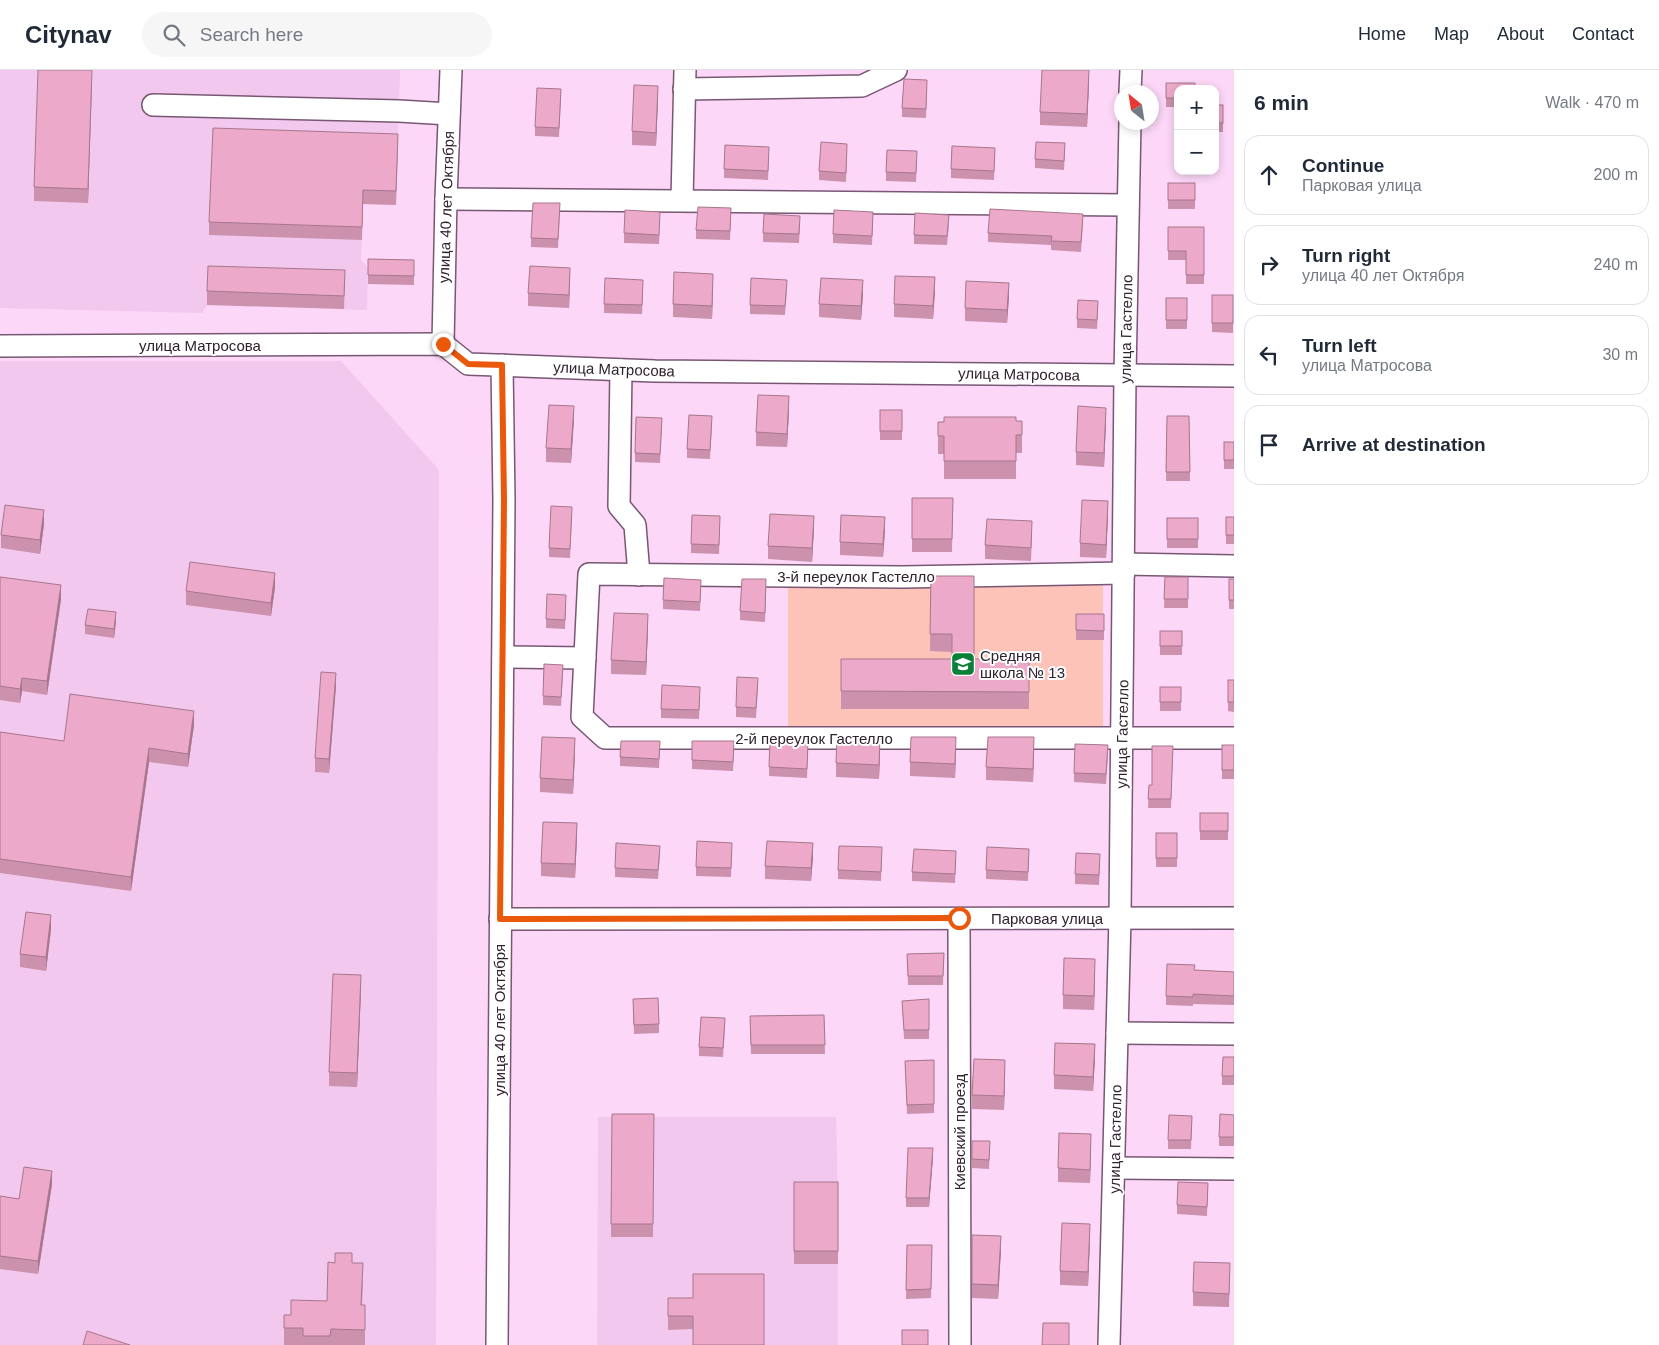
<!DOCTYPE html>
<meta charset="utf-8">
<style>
:root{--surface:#fff;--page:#f6f6f7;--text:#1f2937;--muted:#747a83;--line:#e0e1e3}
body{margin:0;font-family:Arial,sans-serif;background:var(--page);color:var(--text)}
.controls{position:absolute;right:15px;top:15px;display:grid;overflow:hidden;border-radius:10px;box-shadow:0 2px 8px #0003}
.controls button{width:45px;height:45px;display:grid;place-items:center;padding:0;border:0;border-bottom:1px solid var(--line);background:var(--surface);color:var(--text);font:25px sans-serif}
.compass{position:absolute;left:1114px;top:15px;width:45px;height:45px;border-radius:50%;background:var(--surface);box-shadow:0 2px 8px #0003;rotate:330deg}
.stop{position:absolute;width:15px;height:15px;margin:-11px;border:4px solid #ea580c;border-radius:50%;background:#fff}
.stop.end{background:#ea580c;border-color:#fff;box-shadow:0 1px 5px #0008}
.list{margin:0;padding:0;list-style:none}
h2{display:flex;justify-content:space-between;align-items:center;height:65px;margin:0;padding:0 20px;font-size:21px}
h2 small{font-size:16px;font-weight:400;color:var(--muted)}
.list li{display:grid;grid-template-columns:32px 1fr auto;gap:15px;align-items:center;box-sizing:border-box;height:80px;margin:0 10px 10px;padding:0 10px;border:1px solid var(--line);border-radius:15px}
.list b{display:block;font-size:19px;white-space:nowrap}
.list p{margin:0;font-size:16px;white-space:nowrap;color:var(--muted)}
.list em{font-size:16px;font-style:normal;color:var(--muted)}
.icon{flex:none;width:28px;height:28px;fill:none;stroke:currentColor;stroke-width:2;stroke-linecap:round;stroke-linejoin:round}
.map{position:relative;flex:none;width:1234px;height:1275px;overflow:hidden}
header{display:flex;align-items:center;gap:30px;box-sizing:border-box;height:70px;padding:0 25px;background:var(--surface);border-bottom:1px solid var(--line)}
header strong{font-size:24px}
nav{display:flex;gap:28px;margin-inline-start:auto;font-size:18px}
.search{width:350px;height:45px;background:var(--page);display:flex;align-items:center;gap:12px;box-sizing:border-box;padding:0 18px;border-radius:28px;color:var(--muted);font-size:19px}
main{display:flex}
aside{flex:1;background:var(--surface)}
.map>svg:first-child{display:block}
.built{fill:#f3c8ee}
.green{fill:#fdc3b9}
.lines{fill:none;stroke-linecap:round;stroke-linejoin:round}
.minor-casing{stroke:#775774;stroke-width:24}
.minor{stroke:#fff;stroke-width:21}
.wall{fill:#cc91ad}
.shaded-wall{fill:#a6768d}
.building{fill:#eda9c9;stroke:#a6768d}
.route{stroke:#ea580c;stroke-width:6}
.labels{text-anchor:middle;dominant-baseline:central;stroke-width:4;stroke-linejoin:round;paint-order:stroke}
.street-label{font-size:15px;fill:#2f222e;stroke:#fff}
.poi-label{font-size:15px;fill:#2f222e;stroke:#fff;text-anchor:start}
</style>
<header>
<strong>Citynav</strong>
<div class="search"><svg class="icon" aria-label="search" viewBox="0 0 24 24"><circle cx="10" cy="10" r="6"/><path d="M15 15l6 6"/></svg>Search here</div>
<nav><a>Home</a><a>Map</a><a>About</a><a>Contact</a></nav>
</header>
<main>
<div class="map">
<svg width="1234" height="1275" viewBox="0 0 1234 1275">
<rect width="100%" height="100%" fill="#fcd7f8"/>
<!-- built -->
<g class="built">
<path d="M0 0H400L396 135 363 134 361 190 368 198 367 240 207 235 202 243 0 238Z"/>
<path d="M0 291H341L439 400 436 1275H0Z"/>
<path d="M598 1047H836L838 1126V1275H597Z"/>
</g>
<!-- green -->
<path class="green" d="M1103 513V659H788V517Z"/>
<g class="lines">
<defs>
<g id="minor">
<path d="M684 19 862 16 896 0"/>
<path d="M1130 22 1131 0"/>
<path d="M153 35 399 41 449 44"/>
<path d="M446 129 1128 135"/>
<path d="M682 130 685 0"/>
<path d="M443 274 446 129 451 0"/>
<path d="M0 276 443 274 468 294 655 301 1234 306"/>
<path d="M621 300 619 436 635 455 639 505"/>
<path d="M1124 494 1234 496"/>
<path d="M1124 503 902 507 589 504 582 647 605 668H1234"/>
<path d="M503 587 585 588"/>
<path d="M500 849 1234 848"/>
<path d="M959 849 960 1275"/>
<path d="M1117 963 1234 964"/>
<path d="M1114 1098 1234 1099"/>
<path d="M497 1275 504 430 502 295"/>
<path d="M1109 1275 1120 848 1125 305 1130 52"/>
</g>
</defs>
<!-- minor casing -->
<use href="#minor" class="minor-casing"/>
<!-- minor -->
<use href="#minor" class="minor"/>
</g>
<!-- wall -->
<g class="wall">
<path d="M92 10 88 133 34 131V117Z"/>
<path d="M1089 13 1087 57 1040 55V42Z"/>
<path d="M1166 13 1178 19V37H1166Z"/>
<path d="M927 20 926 48 902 47V38Z"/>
<path d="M561 28 559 67 535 66V57Z"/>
<path d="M658 29 656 76 632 75V61Z"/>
<rect x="1215" y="35" width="8" height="27"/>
<rect x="1176" y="63" width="2" height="28"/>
<path d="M398 77 396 135 363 134 362 170 209 165V152Z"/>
<path d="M1065 82 1064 100 1035 98V89Z"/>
<path d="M847 83 846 112 819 110V101Z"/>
<path d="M769 86 768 110 724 108V99Z"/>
<path d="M995 87 994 110 951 108V99Z"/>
<path d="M917 90 916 112 886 111V102Z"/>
<rect x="1168" y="113" width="27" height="26"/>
<path d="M560 142 558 178 531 177V168Z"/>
<path d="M731 147 730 170 696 169V160Z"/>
<path d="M660 151 659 174 624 173V163Z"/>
<path d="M873 151 872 175 833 173V164Z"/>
<path d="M1083 153 1081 182 1051 180V175L988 172V163Z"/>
<path d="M949 154 947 175 914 174V165Z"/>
<path d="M800 155 799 173 763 172V163Z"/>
<path d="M1168 157H1204V214H1186V190H1168Z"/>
<path d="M368 189 414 190V215L368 214Z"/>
<path d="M570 211 569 238 528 236V223Z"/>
<path d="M345 214 344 239 207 235V221Z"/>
<path d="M713 217 712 249 673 247V234Z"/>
<path d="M643 219 642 244 604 243V234Z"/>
<path d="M787 219 785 245 750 244V235Z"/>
<path d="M935 221 933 249 894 247V234Z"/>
<path d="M863 224 861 250 819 247V234Z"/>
<path d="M1212 225H1233V263L1212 262Z"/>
<path d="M1009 227 1007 253 965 251V238Z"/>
<rect x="1166" y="228" width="21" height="31"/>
<path d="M1098 240 1097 259 1077 258V249Z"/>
<path d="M789 340 787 377 756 376V362Z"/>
<rect x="880" y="340" width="22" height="30"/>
<path d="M1167 346H1189L1190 411H1166Z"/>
<path d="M574 349 571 393 546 392V378Z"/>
<path d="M1022 351V383H1016V409H944V384H938V352Z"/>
<path d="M1106 351 1104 397 1076 395V382Z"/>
<path d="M712 355 710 389 687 388V379Z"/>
<path d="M662 357 660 393 635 392V383Z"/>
<rect x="1224" y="372" width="10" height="27"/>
<path d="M912 428H953L952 482H912Z"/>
<path d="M1108 445 1106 488 1080 487V473Z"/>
<path d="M572 446 570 488 549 487V478Z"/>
<rect x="1226" y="447" width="8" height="27"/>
<rect x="1167" y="448" width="31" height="30"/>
<path d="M44 454 40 484 1 478V465Z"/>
<path d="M720 455 719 484 691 483V474Z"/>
<path d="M814 459 812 492 768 489V476Z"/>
<path d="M885 460 883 487 840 485V472Z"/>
<path d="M1032 465 1031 491 985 489V475Z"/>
<path d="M931 506 974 589H1029V639H841V589H952V582L930 581Z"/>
<path d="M0 507 61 529 47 625 22 621 20 633 0 630Z"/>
<path d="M1165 507H1188V538H1164Z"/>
<rect x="1229" y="509" width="5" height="30"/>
<path d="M275 517 271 546 186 535V521Z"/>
<path d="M766 518 765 552 740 550V541Z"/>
<path d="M701 519 700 541 663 539V530Z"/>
<path d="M566 534 565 559 546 558V549Z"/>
<rect x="1076" y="544" width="28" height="26"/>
<path d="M116 551 114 568 85 564V555Z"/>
<path d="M648 558 646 605 611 604V590Z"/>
<rect x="1160" y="561" width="22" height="24"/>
<path d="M563 604 561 636 543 635V626Z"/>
<path d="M1228 610H1234V642L1228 641Z"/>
<path d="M336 616 329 703 315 702V688Z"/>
<path d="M758 617 756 648 736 647V637Z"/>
<rect x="1160" y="617" width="21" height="24"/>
<path d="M700 626 699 649 661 648V639Z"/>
<path d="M194 655 188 697 149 692 131 821 0 803V662L64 671Z"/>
<rect x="1222" y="675" width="12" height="34"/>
<path d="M1173 676 1171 738H1148L1149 715H1152Z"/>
<path d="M660 680 659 698 620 696V687Z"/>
<path d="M734 680 733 701 692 699V690Z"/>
<path d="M808 681 807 708 769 706V697Z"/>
<path d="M956 681 955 708 910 706V692Z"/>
<path d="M1034 681 1033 712 986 710V697Z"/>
<path d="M575 682 573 724 540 722V708Z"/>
<path d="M880 682 879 709 836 707V693Z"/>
<path d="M1108 684 1106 714 1074 712V703Z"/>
<rect x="1200" y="743" width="28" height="27"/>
<rect x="1156" y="763" width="21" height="34"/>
<path d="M577 767 575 808 541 806V793Z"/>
<path d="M732 782 731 807 696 806V797Z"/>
<path d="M660 785 658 809 615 807V798Z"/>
<path d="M882 786 881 811 838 809V800Z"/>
<path d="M813 787 811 811 765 809V796Z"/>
<path d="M1029 788 1028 811 986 809V800Z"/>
<path d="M956 790 955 813 912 811V802Z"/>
<path d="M1100 793 1099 815 1075 814V804Z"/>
<path d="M51 859 46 901 20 897V884Z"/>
<path d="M944 883 943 915H908L907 884Z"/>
<path d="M1195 900 1234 902V935L1193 934V936L1166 935V926Z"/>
<path d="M1095 903 1094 940 1063 939V925Z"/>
<path d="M361 919 357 1017 329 1016V1002Z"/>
<path d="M929 929V969H904L902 931Z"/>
<path d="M633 938 659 954V963L634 964Z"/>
<path d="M824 945 825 984H751L750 946Z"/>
<path d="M725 957 723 987 699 986V977Z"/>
<path d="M1234 987V1015H1222V1006Z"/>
<path d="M1095 988 1093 1021 1054 1019V1005Z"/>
<path d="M934 990V1043L907 1044 905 991Z"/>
<path d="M1005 1003 1004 1040 972 1039V1025Z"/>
<path d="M612 1044H654L653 1167H611Z"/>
<path d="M1234 1045V1076H1219V1067Z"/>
<path d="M1192 1055 1191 1079H1168V1070Z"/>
<path d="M972 1071 990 1081 989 1099 972 1098Z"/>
<path d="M1091 1077 1090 1113 1058 1112V1098Z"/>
<path d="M933 1087 929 1137H906V1128Z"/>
<rect x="794" y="1112" width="44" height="82"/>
<path d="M1208 1113 1207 1146 1177 1144V1135Z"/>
<path d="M52 1114 38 1204 0 1199V1126L19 1129Z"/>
<path d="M972 1165 1001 1180 998 1229 972 1228Z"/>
<path d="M1090 1168 1088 1216 1060 1215V1201Z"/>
<path d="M907 1175H932L931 1228 906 1229Z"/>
<path d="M352 1193 363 1211 362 1235 365 1253V1275H284V1245H291L327 1231Z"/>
<path d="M1230 1207 1229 1237 1193 1236V1222Z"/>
<path d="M668 1228H693V1259L668 1260Z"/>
</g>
<!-- shaded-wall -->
<g class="shaded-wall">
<path d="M92 0V10L88 133V119Z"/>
<path d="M1089 0V13L1087 57V44Z"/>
<path d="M658 16V29L656 76V63Z"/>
<path d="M570 198V211L569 238V225Z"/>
<path d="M713 204V217L712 249V236Z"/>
<path d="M935 207V221L933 249V236Z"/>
<path d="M863 210V224L861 250V236Z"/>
<path d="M1009 213V227L1007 253V240Z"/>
<path d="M789 326V340L787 377V364Z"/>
<path d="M574 336V349L571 393V379Z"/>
<path d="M1106 338V351L1104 397V383Z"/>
<path d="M1108 431V445L1106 488V475Z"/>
<path d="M44 440V454L40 484V470Z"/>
<path d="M814 446V459L812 492V478Z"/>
<path d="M885 447V460L883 487V474Z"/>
<path d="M275 503V517L271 546V533Z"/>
<path d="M61 515V529L47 625V611Z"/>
<path d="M116 542V551L114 568V559Z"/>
<path d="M648 544V558L646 605V592Z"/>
<path d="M336 603V616L329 703V689Z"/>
<path d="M22 608V621L20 633V619Z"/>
<path d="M194 641V655L188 697V684Z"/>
<path d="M956 667V681L955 708V694Z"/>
<path d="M1034 667V681L1033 712V699Z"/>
<path d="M575 668V682L573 724V710Z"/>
<path d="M880 669V682L879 709V695Z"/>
<path d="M149 678V692L131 821V807Z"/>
<path d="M577 753V767L575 808V794Z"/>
<path d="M813 773V787L811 811V798Z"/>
<path d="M51 845V859L46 901V887Z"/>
<path d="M1095 889V903L1094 940V926Z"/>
<path d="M361 905V919L357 1017V1003Z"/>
<path d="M1095 974V988L1093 1021V1007Z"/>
<path d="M1005 990V1003L1004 1040V1026Z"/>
<path d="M1091 1064V1077L1090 1113V1100Z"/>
<path d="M933 1078V1087L929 1137V1128Z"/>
<path d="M52 1101V1114L38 1204V1191Z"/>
<path d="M1090 1154V1168L1088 1216V1202Z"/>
<path d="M1001 1166V1180L998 1229V1215Z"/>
</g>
<!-- building -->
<g class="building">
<path d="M38 0H92L88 119 34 117Z"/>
<path d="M1042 0H1089L1087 44 1040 42Z"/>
<path d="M904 9 927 10 926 39 902 38Z"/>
<path d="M1166 13H1195V19H1178V28H1166Z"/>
<path d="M634 15 658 16 656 63 632 61Z"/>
<path d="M537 18 561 19 559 58 535 57Z"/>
<rect x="1215" y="35" width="8" height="18"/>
<path d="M213 58 398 64 396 121 363 120 362 157 209 152Z"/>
<rect x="1176" y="63" width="2" height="19"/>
<path d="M821 72 847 74 846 103 819 101Z"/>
<path d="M1036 72 1065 73 1064 91 1035 89Z"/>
<path d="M725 75 769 77 768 101 724 99Z"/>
<path d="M952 76 995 78 994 101 951 99Z"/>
<path d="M887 80 917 81 916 103 886 102Z"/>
<rect x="1168" y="113" width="27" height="17"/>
<path d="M533 133H560L558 169 531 168Z"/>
<path d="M698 137 731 138 730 161 696 160Z"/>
<path d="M990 139 1083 144 1081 172 1051 171 1052 166 988 163Z"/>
<path d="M625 140 660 142 659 165 624 163Z"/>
<path d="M834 140 873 142 872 166 833 164Z"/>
<path d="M915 143 949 145 947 166 914 165Z"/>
<path d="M764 144 800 146 799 164 763 163Z"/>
<path d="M1168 157H1204V205H1186V181H1168Z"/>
<path d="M368 189 414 190V206L368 205Z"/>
<path d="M208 196 345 200 344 226 207 221Z"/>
<path d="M530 196 570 198 569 225 528 223Z"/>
<path d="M674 202 713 204 712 236 673 234Z"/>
<path d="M895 206 935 207 933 236 894 234Z"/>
<path d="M605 208 643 210 642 235 604 234Z"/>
<path d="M751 208 787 210 785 236 750 235Z"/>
<path d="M821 208 863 210 861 236 819 234Z"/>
<path d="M966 211 1009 213 1007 240 965 238Z"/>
<rect x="1212" y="225" width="21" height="28"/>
<rect x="1166" y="228" width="21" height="22"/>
<path d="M1078 230 1098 231 1097 250 1077 249Z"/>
<path d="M758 325 789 326 787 364 756 362Z"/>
<path d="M549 335 574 336 571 379 546 378Z"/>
<path d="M1078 336 1106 338 1104 383 1076 382Z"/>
<rect x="880" y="340" width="22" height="21"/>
<path d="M689 345 712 346 710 380 687 379Z"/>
<path d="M1167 346H1189L1190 402H1166Z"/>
<path d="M636 347 662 348 660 384 635 383Z"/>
<path d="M944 347H1016V351H1022V365H1016V391H944V366H938V352H944Z"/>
<rect x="1224" y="372" width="10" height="18"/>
<path d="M912 428H953L952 469H912Z"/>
<path d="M1082 430 1108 431 1106 475 1080 473Z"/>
<path d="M5 435 44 440 40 470 1 465Z"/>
<path d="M551 436 572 437 570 479 549 478Z"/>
<path d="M770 444 814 446 812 478 768 476Z"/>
<path d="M692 445 720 446 719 475 691 474Z"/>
<path d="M841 445 885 447 883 474 840 472Z"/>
<rect x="1226" y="447" width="8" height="18"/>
<rect x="1167" y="448" width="31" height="21"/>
<path d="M987 449 1032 451 1031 478 985 475Z"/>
<path d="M190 492 275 503 271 533 186 521Z"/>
<path d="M931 506H974V589H1029V622L841 621V589H952V564H930Z"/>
<path d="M0 507 61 515 47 611 22 608 20 619 0 616Z"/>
<path d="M1165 507H1188V529H1164Z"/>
<path d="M664 508 701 510 700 532 663 530Z"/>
<path d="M742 509H766L765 543 740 541Z"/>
<rect x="1229" y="509" width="5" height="21"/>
<path d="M547 524 566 525 565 550 546 549Z"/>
<path d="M88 539 116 542 114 559 85 555Z"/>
<path d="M614 543 648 544 646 592 611 590Z"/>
<path d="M1076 544H1104V561L1076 560Z"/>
<rect x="1160" y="561" width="22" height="15"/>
<path d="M544 594 563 595 561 627 543 626Z"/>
<path d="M321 602 336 603 329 689 315 688Z"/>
<path d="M737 607 758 608 756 638 736 637Z"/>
<rect x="1228" y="610" width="6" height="22"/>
<path d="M662 615 700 617 699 640 661 639Z"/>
<rect x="1160" y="617" width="21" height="15"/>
<path d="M70 624 194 641 188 684 149 678 131 807 0 789V662L64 671Z"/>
<path d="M542 667 575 668 573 710 540 708Z"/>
<path d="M837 667 880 669 879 695 836 693Z"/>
<path d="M911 667H956L955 694 910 692Z"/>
<path d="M988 667H1034L1033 699 986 697Z"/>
<path d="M621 671H660L659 689 620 687Z"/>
<path d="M692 671H734L733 692 692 690Z"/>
<path d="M770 671 808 672 807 699 769 697Z"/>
<path d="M1075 674 1108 675 1106 704 1074 703Z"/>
<rect x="1222" y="675" width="12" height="25"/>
<path d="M1152 676H1173L1171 729H1148L1149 715H1152Z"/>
<rect x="1200" y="743" width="28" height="18"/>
<path d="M543 752 577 753 575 794 541 793Z"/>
<rect x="1156" y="763" width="21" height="25"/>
<path d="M697 771 732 773 731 798 696 797Z"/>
<path d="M767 771 813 773 811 798 765 796Z"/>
<path d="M616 773 660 776 658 800 615 798Z"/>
<path d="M839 776 882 777 881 802 838 800Z"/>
<path d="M987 777 1029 779 1028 802 986 800Z"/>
<path d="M914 779 956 781 955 804 912 802Z"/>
<path d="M1076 783 1100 784 1099 805 1075 804Z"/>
<path d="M26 842 51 845 46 887 20 884Z"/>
<path d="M944 883 943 906H908L907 884Z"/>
<path d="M1064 888 1095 889 1094 926 1063 925Z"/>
<path d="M1167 894 1195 895 1194 900 1234 902V926L1193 924V927L1166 926Z"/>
<path d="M333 904 361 905 357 1003 329 1002Z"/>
<path d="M658 928 659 954 634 955 633 929Z"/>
<path d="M929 929V960H904L902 931Z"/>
<path d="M824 945 825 975H751L750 946Z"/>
<path d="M701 947 725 948 723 978 699 977Z"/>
<path d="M1055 973 1095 974 1093 1007 1054 1005Z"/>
<path d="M1223 987H1234V1006H1222Z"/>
<path d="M974 989 1005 990 1004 1026 972 1025Z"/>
<path d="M934 990V1034L907 1035 905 991Z"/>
<path d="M612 1044H654L653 1154H611Z"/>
<path d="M1220 1044 1234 1045V1067H1219Z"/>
<path d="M1169 1045 1192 1046 1191 1070H1168Z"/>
<path d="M1059 1063 1091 1064 1090 1100 1058 1098Z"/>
<path d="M972 1071H990L989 1090 972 1089Z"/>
<path d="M908 1078H933L929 1128H906Z"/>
<path d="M24 1097 52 1101 38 1191 0 1186V1126L19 1129Z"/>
<rect x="794" y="1112" width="44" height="69"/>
<path d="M1178 1112 1208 1113 1207 1137 1177 1135Z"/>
<path d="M1062 1153 1090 1154 1088 1202 1060 1201Z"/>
<path d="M972 1165 1001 1166 998 1215 972 1214Z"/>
<path d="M907 1175H932L931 1219 906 1220Z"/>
<path d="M335 1183H352V1193H363L361 1235H365V1260L331 1259 330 1266H303V1258H284V1245H291V1230L327 1231 328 1192 335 1193Z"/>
<path d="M1194 1192 1230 1193 1229 1224 1193 1222Z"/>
<path d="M693 1204H764V1275H693V1246H668V1228H693Z"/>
<path d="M1043 1253H1069V1275H1042Z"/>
<rect x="902" y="1260" width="26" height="15"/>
<path d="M87 1261 130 1275H83Z"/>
</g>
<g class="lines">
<!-- route -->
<path class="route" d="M443 274 468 294 502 295 504 430 500 849 959 848"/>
</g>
<!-- icons -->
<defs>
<symbol id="school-square" viewBox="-11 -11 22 22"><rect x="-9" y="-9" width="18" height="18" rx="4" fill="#098038" stroke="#fff"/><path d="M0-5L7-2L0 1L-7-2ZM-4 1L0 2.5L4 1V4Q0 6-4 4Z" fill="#fff"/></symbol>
</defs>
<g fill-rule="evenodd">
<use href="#school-square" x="949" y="580" width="28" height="28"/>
</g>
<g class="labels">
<!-- street labels -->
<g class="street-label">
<text transform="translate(446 137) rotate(-88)">улица 40 лет Октября</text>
<text transform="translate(1126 259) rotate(-89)">улица Гастелло</text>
<text x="200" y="275">улица Матросова</text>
<text transform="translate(614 299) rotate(2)">улица Матросова</text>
<text transform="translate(1019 304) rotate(1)">улица Матросова</text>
<text x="856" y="506">3-й переулок Гастелло</text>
<text transform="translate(1122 664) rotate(-89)">улица Гастелло</text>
<text x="814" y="668">2-й переулок Гастелло</text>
<text x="1047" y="848">Парковая улица</text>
<text transform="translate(499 950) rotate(-90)">улица 40 лет Октября</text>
<text transform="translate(959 1062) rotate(-90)">Киевский проезд</text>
<text transform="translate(1115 1069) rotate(-89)">улица Гастелло</text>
</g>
<!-- poi labels -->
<g class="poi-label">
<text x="980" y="585">Средняя<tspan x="980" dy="17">школа № 13</tspan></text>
</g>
</g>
</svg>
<div class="controls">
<button>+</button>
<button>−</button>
</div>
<svg class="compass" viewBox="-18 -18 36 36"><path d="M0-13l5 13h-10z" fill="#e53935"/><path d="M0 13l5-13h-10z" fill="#747a83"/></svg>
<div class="stop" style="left:959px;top:848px"></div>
<div class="stop end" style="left:443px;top:274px"></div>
</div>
<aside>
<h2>6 min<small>Walk · 470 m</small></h2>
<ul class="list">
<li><svg class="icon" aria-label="ahead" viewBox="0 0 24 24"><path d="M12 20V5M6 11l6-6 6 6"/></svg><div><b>Continue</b><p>Парковая улица</p></div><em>200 m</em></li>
<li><svg class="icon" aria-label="right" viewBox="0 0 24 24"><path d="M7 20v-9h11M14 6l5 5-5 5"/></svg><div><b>Turn right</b><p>улица 40 лет Октября</p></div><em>240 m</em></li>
<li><svg class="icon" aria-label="left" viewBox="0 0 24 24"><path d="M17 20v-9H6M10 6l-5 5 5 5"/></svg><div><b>Turn left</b><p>улица Матросова</p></div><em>30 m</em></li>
<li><svg class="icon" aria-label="arrive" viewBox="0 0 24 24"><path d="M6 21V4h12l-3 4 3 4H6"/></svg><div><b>Arrive at destination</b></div></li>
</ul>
</aside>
</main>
